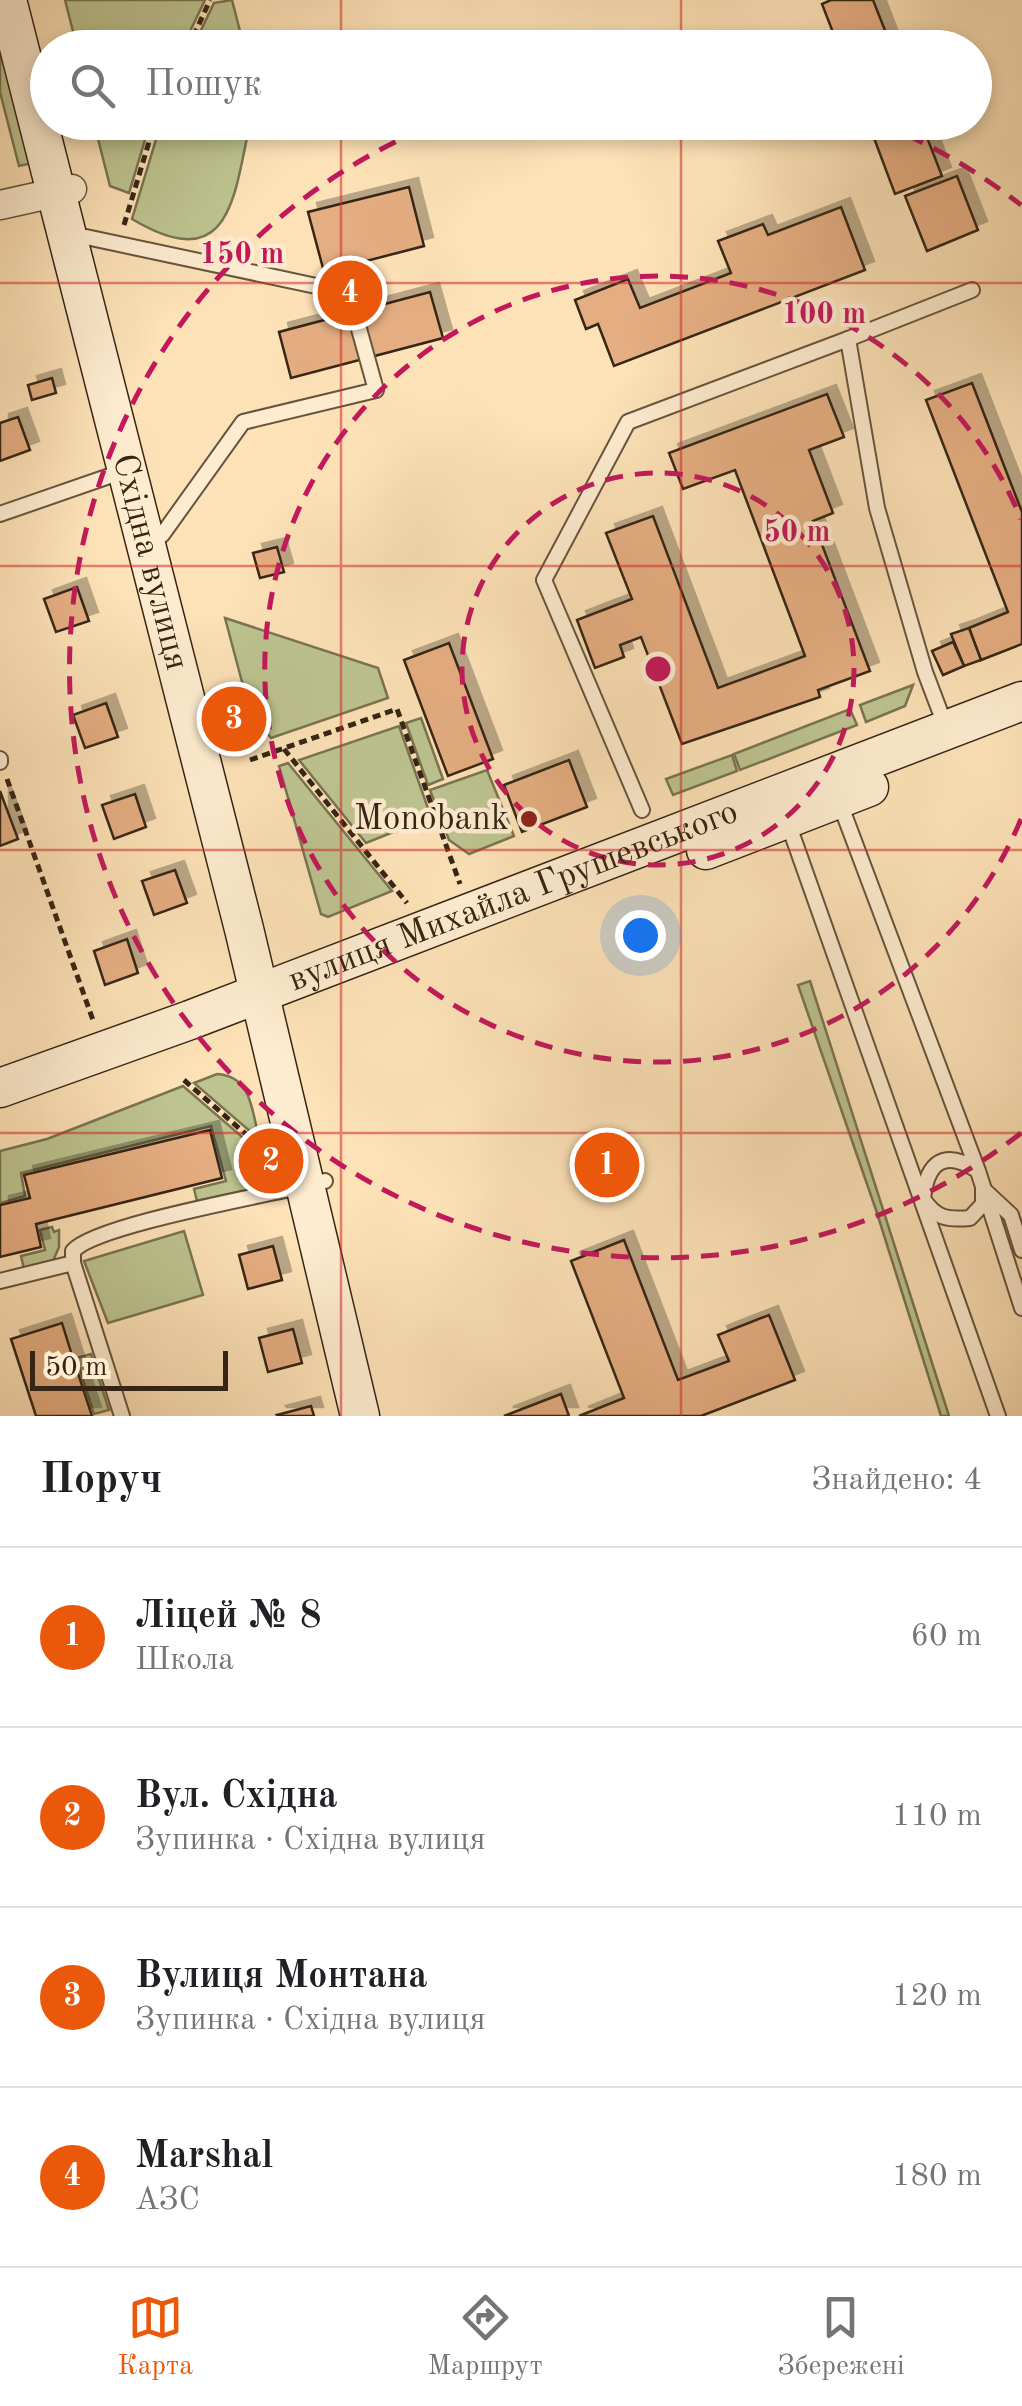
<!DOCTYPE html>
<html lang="uk">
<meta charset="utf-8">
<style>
:root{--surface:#fff;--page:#f2f2f2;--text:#202124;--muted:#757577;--line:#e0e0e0;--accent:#ea580c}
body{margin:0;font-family:"Old Standard TT",serif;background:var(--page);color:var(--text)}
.scale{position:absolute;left:30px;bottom:25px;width:198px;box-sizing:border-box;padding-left:10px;border:5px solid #362514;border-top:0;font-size:28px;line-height:35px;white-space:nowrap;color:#362514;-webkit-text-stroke:8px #feecd0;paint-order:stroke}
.you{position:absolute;left:640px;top:935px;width:35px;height:35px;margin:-25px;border:8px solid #fff;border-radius:50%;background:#1a73e8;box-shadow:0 0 0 15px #1a73e833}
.badge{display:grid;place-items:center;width:65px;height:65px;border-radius:50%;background:var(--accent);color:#fff;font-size:32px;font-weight:700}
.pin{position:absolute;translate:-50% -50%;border:5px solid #fff;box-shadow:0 2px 10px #0006}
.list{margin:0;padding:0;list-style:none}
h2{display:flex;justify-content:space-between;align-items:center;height:130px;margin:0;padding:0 40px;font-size:42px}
h2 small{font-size:32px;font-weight:400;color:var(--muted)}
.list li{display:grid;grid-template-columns:65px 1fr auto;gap:30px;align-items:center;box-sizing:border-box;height:180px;padding:0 40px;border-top:2px solid var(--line)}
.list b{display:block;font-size:38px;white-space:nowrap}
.list p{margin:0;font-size:32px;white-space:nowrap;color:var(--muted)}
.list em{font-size:32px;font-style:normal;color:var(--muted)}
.icon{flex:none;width:55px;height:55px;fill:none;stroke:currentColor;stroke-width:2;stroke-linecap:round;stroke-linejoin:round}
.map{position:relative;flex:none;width:1022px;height:1416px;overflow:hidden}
.search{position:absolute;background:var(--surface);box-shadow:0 5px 15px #0003;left:30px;right:30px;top:30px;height:110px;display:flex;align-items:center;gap:25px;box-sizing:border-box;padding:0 35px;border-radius:55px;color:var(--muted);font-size:38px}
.sheet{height:850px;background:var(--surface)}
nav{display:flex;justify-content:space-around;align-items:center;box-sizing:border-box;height:140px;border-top:2px solid var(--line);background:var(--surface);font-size:28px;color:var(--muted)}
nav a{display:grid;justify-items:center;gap:5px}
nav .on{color:var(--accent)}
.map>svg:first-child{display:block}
.green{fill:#bdc490;stroke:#7a7452;stroke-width:2.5}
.building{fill:#e5ae82;stroke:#362514;stroke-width:2.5;filter:url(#shadow)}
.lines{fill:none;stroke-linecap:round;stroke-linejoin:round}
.lane-casing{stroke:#68543d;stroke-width:18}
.street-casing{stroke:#68543d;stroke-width:31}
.secondary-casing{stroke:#362514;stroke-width:41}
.path{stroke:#362514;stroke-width:5;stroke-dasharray:8 5;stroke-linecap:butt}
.lane{stroke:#feecd0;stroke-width:14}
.street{stroke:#feecd0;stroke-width:28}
.secondary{stroke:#feecd0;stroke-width:38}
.grid{fill:none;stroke:#d62828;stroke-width:2.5;stroke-opacity:0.55}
.ring{fill:none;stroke:#c2185b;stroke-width:5;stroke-dasharray:18 12}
.poi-dot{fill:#8f2418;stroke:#feecd0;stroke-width:4}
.labels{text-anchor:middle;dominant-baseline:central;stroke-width:9;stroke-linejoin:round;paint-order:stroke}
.street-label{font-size:35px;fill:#362514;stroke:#feecd0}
.poi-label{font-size:35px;fill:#362514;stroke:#feecd0;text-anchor:end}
.centre{fill:#c2185b;stroke:#feecd0;stroke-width:5}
.ring-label{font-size:30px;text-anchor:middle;font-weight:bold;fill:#c2185b;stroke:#feecd0;stroke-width:9;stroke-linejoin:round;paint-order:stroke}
</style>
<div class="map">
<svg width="1022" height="1416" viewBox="0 0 1022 1416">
<defs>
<filter id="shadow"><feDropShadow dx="9" dy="-9" stdDeviation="0" flood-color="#0004"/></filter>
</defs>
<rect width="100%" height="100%" fill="#fde2b7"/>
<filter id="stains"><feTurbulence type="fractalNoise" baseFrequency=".002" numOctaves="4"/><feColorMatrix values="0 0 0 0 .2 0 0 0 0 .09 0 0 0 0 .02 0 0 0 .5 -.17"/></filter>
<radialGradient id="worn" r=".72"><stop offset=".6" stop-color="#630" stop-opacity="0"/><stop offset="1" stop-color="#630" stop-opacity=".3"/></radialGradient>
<!-- green -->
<g class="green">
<path d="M65 0H205L182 48 77 47Z"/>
<path d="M232 0 244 47H193L214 3Z"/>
<path d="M0 43 29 161 28 164 19 166 0 92Z"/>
<path d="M94 123H150L129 193 110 186Z"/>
<path d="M161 123H250C234 196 231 278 132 219Z"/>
<path d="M225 618 378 668 388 698 271 738 250 712Z"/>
<path d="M913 685 905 706 866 722 860 705Z"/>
<path d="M850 709 857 725 740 770 734 754Z"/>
<path d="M421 718 443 779 428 785 406 723Z"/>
<path d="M399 726 431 817 366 843 299 760Z"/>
<path d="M732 755 737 771 673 795 666 779Z"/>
<path d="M288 763 392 891 328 917 321 914 279 766Z"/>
<path d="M487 770 514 836 469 854 449 840 430 790Z"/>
<path d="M810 981 949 1416H941L876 1210 798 985Z"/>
<path d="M217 1074C252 1076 252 1111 259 1139L194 1083Z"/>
<path d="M183 1086 262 1154 270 1186 197 1201 194 1189 226 1181 211 1126 21 1173 25 1196 0 1203V1151L47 1139Z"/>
<path d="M52 1227 54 1232 59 1230V1247L53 1261 24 1269 21 1256 45 1250 40 1230Z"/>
<path d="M184 1231 203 1295 108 1323 84 1261Z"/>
<path d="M91 1354 109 1410 94 1414 76 1358Z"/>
</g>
<!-- building -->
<g class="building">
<path d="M831 0H873L892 48H839L822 4Z"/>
<path d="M868 122H921L942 176 895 194Z"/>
<path d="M957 176 978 230 927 251 905 196Z"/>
<path d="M409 187 424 246 324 272 308 212Z"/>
<path d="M841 207 865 270 614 366 598 324 586 329 575 300 628 279 640 308 731 273 718 241 763 224 768 235Z"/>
<path d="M430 292 443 338 291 378 279 332Z"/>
<path d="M52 378 56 393 32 400 28 385Z"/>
<path d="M972 383 1022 512V644L981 660 969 628 1008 612 926 400Z"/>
<path d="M827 394 844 437 809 450 833 513 813 521 870 671 818 690 820 697 682 744 641 637 620 645 624 657 595 668 577 620 632 599 606 533 653 516 718 688 805 656 735 470 683 489 669 453Z"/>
<path d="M18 417 30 450 0 461V423Z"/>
<path d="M277 547 284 572 260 578 253 553Z"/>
<path d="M77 587 89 621 56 632 44 599Z"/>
<path d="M969 628 981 660 964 666 951 634Z"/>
<path d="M953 642 964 666 943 675 932 651Z"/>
<path d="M449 643 493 759 448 776 404 660Z"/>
<path d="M106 703 118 737 85 748 73 715Z"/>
<path d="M569 760 587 807 522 832 504 785Z"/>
<path d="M0 791 18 839 0 846Z"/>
<path d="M135 794 146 827 114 839 102 805Z"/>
<path d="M175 870 187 903 154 915 142 881Z"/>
<path d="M127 939 138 973 105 985 94 951Z"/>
<path d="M210 1130 222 1178 36 1224 41 1247 0 1257V1205L30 1198 24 1175Z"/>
<path d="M624 1240 678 1380 729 1361 718 1335 769 1315 795 1380 701 1416H579L624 1398 571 1261Z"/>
<path d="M273 1246 282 1280 248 1289 239 1255Z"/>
<path d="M62 1323 71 1352 92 1416H36L11 1339Z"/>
<path d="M293 1329 302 1363 268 1372 259 1338Z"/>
<path d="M561 1394 569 1416H504Z"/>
<path d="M311 1406 314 1416H278L277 1415Z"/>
</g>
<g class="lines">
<defs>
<g id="lane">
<path d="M86 237 349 293 376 390 243 422 162 535"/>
<path d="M0 514 124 471"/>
<path d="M947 730 925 672 877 508 848 339 972 290"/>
<path d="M0 759V762"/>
<path d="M839 801 978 1171 1022 1308"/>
<path d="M642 810 544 580 628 422 848 339"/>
<path d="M788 823 998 1416"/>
<path d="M977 1170C944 1149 927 1162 923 1199 936 1218 946 1220 970 1218L983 1204V1189L1011 1215 1022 1250"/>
<path d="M73 1263 122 1416"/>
<path d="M0 1281 73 1263V1251C96 1224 279 1193 325 1181"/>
</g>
<path id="street" d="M0 205 72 189"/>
<g id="secondary">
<path id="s1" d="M7 0 244 929 360 1416"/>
<path d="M706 850 869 787"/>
<path id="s2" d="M0 1088 190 1020 1022 701"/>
</g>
</defs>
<!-- lane casing -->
<use href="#lane" class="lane-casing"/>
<!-- street casing -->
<use href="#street" class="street-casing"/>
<!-- secondary casing -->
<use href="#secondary" class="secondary-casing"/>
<!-- path -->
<g class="path">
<path d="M188 48 210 0"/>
<path d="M124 225 155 122"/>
<path d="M284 749 407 903"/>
<path d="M250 760 397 709 460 884"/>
<path d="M7 779 94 1023"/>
<path d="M184 1080 264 1150"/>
</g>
<!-- lane -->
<use href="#lane" class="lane"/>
<!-- street -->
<use href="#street" class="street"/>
<!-- secondary -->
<use href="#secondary" class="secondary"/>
</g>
<!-- grid -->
<path class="grid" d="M341 0V48M681 0V48M341 122V1416M681 122V1416M0 283H1022M0 566H1022M0 850H1022M0 1133H1022"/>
<!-- distance rings -->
<g class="ring">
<circle cx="658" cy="669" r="196"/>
<path d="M1021 819A393 393 0 1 1 1021 519"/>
<path d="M1021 1133A589 589 0 1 1 437 123M879 123A589 589 0 0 1 1021 205"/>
</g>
<!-- markers -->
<circle class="poi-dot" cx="529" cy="819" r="10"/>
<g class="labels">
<!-- street labels -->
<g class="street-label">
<text stroke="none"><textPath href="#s1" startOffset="580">Східна вулиця</textPath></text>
<text stroke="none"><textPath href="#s2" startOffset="548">вулиця Михайла Грушевського</textPath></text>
</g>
<!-- poi labels -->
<g class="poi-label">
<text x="509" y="819">Monobank</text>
</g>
</g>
<circle cx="658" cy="669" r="15" class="centre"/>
<g class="ring-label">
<text x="242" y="263">150 m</text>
<text x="824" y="323">100 m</text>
<text x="797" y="541">50 m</text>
</g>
<rect width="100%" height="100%" filter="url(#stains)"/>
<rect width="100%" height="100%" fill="url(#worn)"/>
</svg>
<div class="scale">50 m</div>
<div class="you"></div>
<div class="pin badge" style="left:607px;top:1165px">1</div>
<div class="pin badge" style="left:271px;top:1161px">2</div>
<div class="pin badge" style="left:234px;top:719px">3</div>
<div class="pin badge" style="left:350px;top:293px">4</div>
<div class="search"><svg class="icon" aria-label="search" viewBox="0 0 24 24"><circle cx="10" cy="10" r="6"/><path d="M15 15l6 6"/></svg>Пошук</div>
</div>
<section class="sheet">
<h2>Поруч<small>Знайдено: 4</small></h2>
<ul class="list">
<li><span class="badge">1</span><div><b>Ліцей № 8</b><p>Школа</p></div><em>60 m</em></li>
<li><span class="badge">2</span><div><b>Вул. Східна</b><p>Зупинка · Східна вулиця</p></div><em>110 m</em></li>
<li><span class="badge">3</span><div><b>Вулиця Монтана</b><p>Зупинка · Східна вулиця</p></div><em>120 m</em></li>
<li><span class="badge">4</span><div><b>Marshal</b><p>АЗС</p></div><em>180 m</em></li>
</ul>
</section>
<nav>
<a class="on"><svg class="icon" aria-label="map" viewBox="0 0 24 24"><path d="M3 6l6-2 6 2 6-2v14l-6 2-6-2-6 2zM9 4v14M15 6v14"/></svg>Карта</a>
<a><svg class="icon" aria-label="directions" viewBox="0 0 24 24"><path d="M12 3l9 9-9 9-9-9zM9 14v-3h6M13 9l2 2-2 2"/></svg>Маршрут</a>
<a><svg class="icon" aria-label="saved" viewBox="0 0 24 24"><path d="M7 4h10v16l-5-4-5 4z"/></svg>Збережені</a>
</nav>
